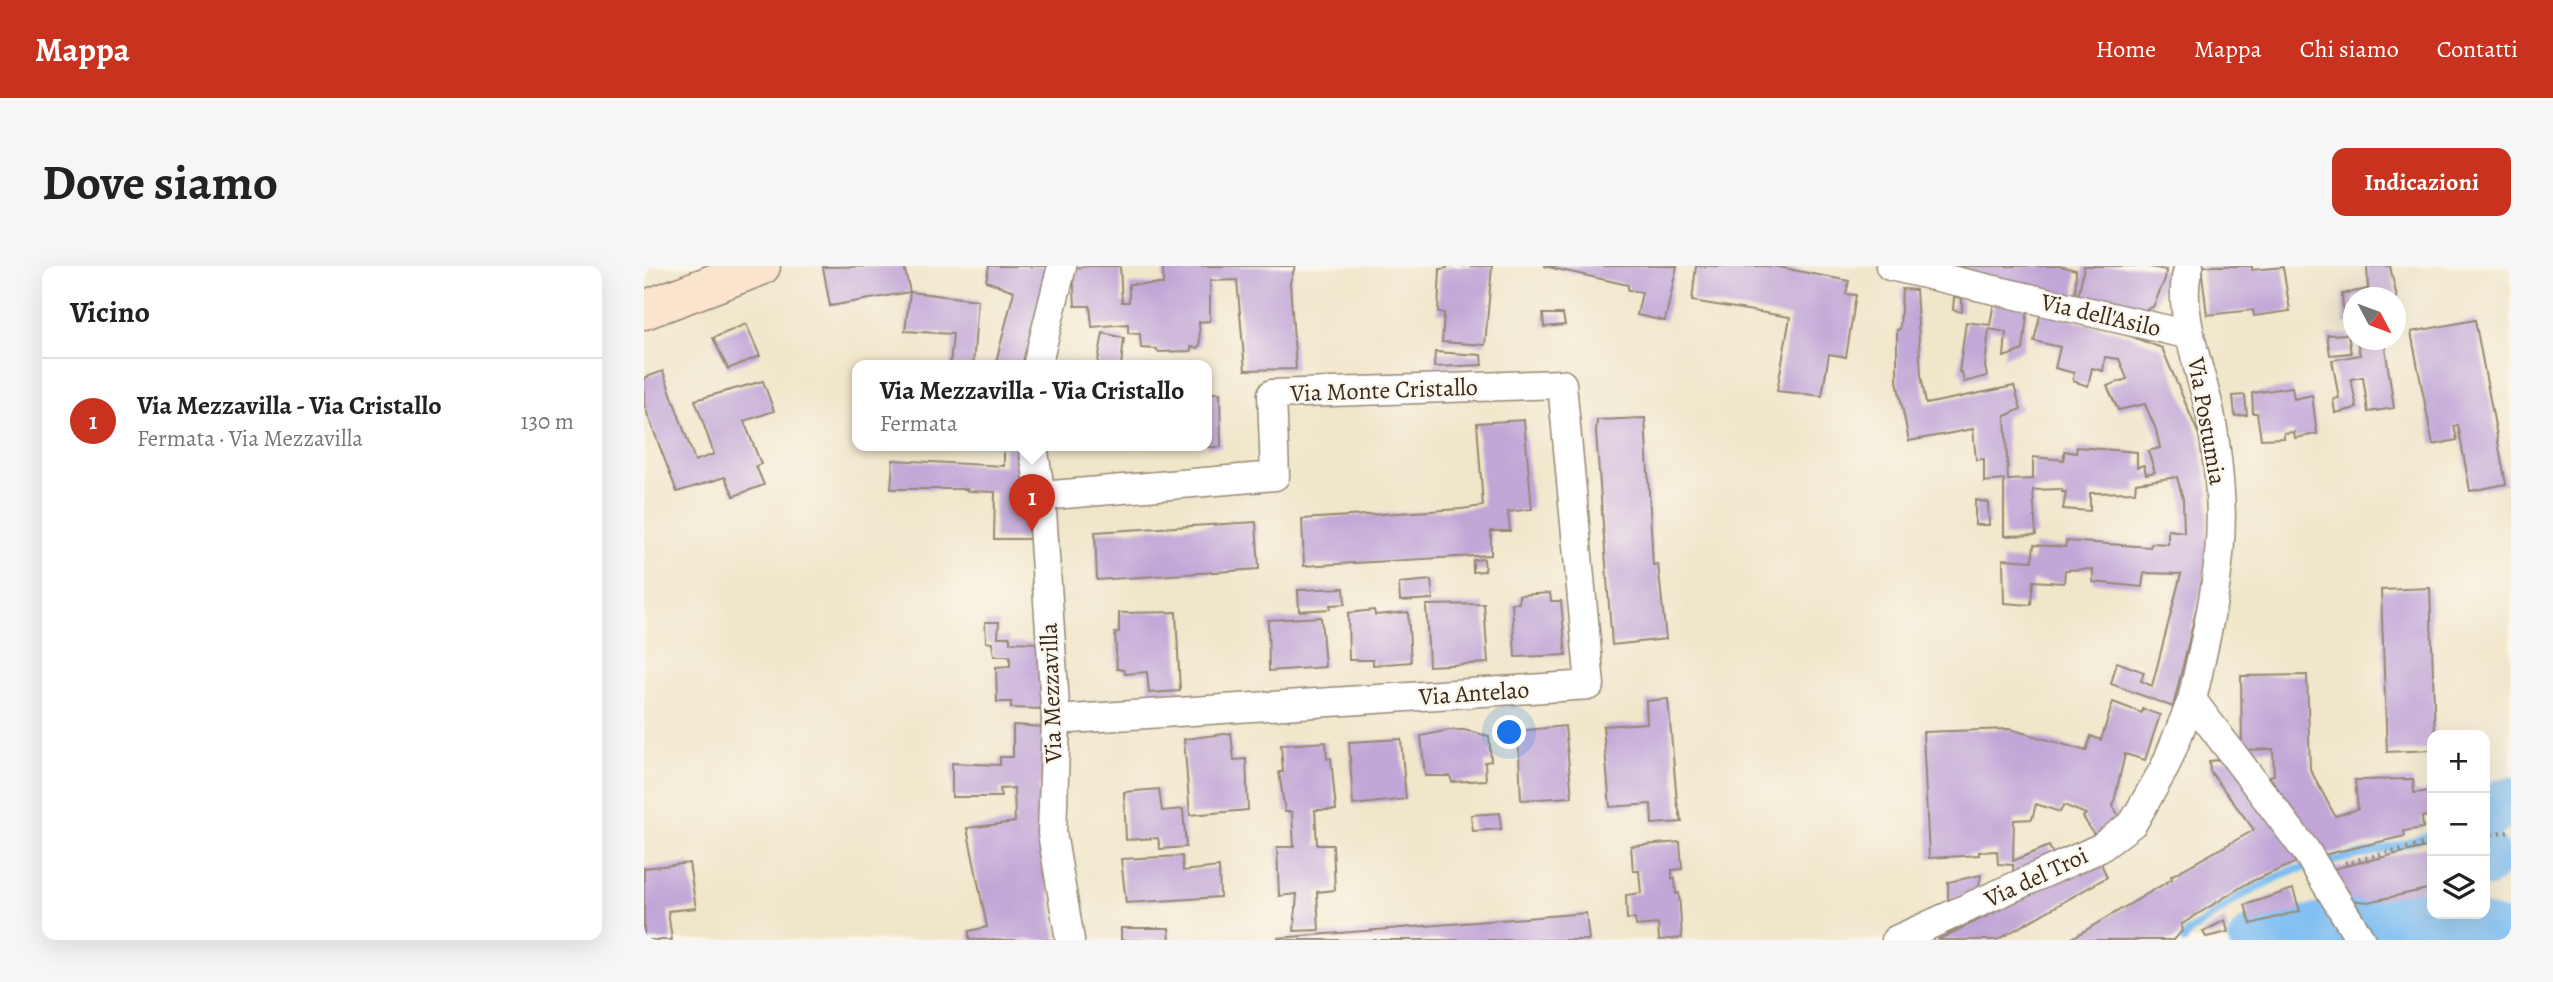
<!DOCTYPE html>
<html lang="it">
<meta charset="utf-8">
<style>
:root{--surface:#fff;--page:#f6f6f6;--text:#222;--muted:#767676;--line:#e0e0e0;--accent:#c8321e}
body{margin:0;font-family:Alegreya,serif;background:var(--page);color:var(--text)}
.controls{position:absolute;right:21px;bottom:21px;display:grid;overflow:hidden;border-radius:14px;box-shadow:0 7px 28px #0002}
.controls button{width:63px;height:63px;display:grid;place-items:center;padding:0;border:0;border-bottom:2px solid var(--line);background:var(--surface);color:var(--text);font:35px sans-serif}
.compass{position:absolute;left:1699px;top:21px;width:63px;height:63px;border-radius:50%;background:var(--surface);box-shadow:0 7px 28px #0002;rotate:131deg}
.you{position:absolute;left:866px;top:467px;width:24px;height:24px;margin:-18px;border:5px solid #fff;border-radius:50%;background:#1a73e8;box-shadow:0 0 0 10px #1a73e833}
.badge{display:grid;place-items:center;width:46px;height:46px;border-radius:50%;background:var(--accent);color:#fff;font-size:23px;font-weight:700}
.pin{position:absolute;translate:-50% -58px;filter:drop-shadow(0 2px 4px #0008)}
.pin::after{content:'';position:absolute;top:37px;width:24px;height:21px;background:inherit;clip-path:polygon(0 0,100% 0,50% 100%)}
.popup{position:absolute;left:208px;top:94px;width:360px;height:91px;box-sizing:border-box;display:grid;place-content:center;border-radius:14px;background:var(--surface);filter:drop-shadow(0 2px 5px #0005);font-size:23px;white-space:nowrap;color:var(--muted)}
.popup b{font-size:26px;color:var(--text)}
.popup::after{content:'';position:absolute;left:50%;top:100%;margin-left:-14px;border:14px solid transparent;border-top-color:var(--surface)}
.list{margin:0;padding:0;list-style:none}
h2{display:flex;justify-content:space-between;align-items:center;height:91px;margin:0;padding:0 28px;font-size:30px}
h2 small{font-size:23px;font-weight:400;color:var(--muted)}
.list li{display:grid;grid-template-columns:46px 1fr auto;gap:21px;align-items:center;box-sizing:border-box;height:126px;padding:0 28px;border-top:2px solid var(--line)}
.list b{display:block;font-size:26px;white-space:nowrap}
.list p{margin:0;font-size:23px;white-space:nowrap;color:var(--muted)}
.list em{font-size:23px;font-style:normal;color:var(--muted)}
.icon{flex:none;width:38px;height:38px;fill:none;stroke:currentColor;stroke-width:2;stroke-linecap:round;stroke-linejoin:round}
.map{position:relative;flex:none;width:1867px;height:674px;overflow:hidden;border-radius:14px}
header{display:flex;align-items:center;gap:42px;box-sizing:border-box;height:98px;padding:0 35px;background:var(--accent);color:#fff}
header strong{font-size:33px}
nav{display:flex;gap:38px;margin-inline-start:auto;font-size:24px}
.intro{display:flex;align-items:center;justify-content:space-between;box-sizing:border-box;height:168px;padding:0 42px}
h1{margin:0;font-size:49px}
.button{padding:18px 32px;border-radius:14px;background:var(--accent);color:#fff;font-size:24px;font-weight:700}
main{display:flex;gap:42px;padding:0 42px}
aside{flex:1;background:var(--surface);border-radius:14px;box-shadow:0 7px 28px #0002}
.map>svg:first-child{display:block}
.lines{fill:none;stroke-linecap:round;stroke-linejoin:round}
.stream{stroke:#7dbdf2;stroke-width:8}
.river{stroke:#7dbdf2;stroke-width:49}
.building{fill:#c1a6d7}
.street-casing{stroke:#968874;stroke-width:31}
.secondary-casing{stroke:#968874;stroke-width:41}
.path{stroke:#968874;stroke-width:4.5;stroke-dasharray:2 5;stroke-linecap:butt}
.street{stroke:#fff;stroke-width:28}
.secondary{stroke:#fbe5cf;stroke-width:38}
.labels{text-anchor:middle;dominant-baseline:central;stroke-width:5;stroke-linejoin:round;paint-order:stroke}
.street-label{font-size:24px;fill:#3b2a1e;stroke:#fbf7ec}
</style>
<header>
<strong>Mappa</strong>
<nav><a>Home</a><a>Mappa</a><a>Chi siamo</a><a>Contatti</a></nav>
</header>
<div class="intro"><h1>Dove siamo</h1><a class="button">Indicazioni</a></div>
<main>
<aside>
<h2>Vicino<small></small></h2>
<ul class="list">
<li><span class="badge">1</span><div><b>Via Mezzavilla - Via Cristallo</b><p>Fermata · Via Mezzavilla</p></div><em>130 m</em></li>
</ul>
</aside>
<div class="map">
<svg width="1867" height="674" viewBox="0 0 1867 674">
<rect width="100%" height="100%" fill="#fbf7ec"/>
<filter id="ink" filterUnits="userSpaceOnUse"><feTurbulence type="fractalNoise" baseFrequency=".0143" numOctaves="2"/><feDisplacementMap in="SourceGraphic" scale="14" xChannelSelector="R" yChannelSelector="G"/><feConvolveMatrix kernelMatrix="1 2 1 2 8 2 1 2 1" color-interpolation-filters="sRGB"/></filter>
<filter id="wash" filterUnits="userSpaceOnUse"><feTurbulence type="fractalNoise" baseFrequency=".00686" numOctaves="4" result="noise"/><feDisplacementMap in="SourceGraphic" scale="28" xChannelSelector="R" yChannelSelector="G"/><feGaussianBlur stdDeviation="1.57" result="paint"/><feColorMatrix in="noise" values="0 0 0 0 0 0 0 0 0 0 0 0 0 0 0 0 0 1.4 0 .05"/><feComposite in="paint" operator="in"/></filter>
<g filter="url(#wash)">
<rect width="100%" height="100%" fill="#f0e6ca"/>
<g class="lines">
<!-- stream -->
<path class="stream" d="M1540 674 1544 667 1595 631 1646 605 1754 580 1788 569"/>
<!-- river -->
<g class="river">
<path d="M1841 550 1859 537 1867 535"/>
<path d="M1841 588V597"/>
<path d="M1609 674 1750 648 1787 650 1867 671"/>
</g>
</g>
<g id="blocks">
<!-- building -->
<g class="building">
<path d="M260 0 266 26 186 40 179 1Z"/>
<path d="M345 0H410L381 100H351L370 25 342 15Z"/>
<path d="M443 0H476L478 36H485V18H519V0H651L646 17 652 103 601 104 593 14 566 15V55L555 56 556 79 553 82 547 81V85L514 86 513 83 497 82 496 68 484 67V58L448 61 446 40H431L429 3Z"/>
<path d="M803 0H848L841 79 798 76 800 47 794 46 796 3 803 2Z"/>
<path d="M900 0H1033L1021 55 993 49 998 26 984 24V19Z"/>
<path d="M1052 0H1129L1205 15 1202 28 1212 29 1202 91 1185 88 1178 130 1133 125 1146 51 1048 35Z"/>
<path d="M1285 0H1416L1432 4 1431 35Z"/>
<path d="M1440 0H1501L1522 4 1521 13 1509 41 1491 47 1434 32Z"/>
<path d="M1557 0H1608V4L1639 1 1646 45 1610 50 1609 44 1563 49Z"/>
<path d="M1723 0H1746L1753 32H1710V57L1700 58 1698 28 1724 23Z"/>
<path d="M1258 23 1272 24 1277 109 1282 138 1370 120 1377 143 1361 150 1364 214 1389 213V191L1420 194V185L1432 187 1433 181 1493 186V201L1500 199 1502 208 1511 206 1504 185 1516 182 1512 164 1501 138 1474 144 1463 120 1483 113 1475 93 1461 91 1459 105 1448 102 1444 120 1429 115 1430 107 1411 102 1416 81 1390 75 1397 45 1481 68 1518 82 1555 169 1565 227 1561 308 1529 441 1467 418 1473 396 1500 406 1497 415 1508 420 1537 308 1500 307 1498 321 1449 316V303L1421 304 1420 317 1389 315 1387 339 1360 337 1359 293 1388 295 1390 279 1421 281 1422 275 1506 281 1508 277 1524 278V264L1540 266 1539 233 1533 211 1492 217 1491 226 1446 227V245L1419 243 1422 226H1418V223L1389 224 1392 269 1360 270V214L1340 216V193L1332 194 1329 163 1265 175 1253 115V64L1256 63Z"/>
<path d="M266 26 334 34 329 100H306L309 68 261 65Z"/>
<path d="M1310 31 1318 32V46L1309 44Z"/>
<path d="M1350 36 1384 41 1379 84 1360 91 1362 66 1345 63 1341 100 1343 110 1320 116 1318 106H1315L1322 56 1346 59Z"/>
<path d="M899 48H919L921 59 900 61Z"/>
<path d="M1831 54 1862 218 1826 225 1814 159 1810 160 1813 174 1789 179 1767 66Z"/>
<path d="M102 58 116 90 84 103 69 72Z"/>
<path d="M459 67 480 72 477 100H453Z"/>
<path d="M1704 68 1707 87 1686 89 1683 69Z"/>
<path d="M1713 74H1740L1750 142 1724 146 1719 111 1707 113 1713 142 1691 147 1689 133 1695 132 1688 94 1716 89Z"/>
<path d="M791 86 837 89 838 99 790 101Z"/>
<path d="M19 105 51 195 70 188 51 134 119 115 130 145 100 155 117 198 112 200 120 219 90 230 81 211 33 226 0 139V112Z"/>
<path d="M1648 121 1650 133 1668 129 1673 168 1651 172 1650 166 1640 167V172L1617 173 1613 147H1609L1608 127Z"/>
<path d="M563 127H576L577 181H563Z"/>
<path d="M1601 129 1603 149 1591 150 1589 130Z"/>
<path d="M1001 152 1009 299 1014 298 1022 373 968 379 952 166 953 154Z"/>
<path d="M880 154 888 243 864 246 866 265H847V289L660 300 658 253 817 243 839 240 833 157Z"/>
<path d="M360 180H382L386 273H350L351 226 323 225V223H247L249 194 360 200Z"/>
<path d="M1331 234 1344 236 1345 259H1331Z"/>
<path d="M612 256 615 303 453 314 451 266Z"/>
<path d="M840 293 841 305 829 306V294Z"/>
<path d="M787 314 789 333 756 335 755 317Z"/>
<path d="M700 322 701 338 686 339V343L655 345 654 324Z"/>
<path d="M1786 322 1791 469H1788V484L1743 486 1737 324Z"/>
<path d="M906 327 907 335H917L922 389 871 391 868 337H875V329Z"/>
<path d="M840 338 844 397 785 400 782 339Z"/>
<path d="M730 344 731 349 764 346 767 396 729 399V394H705L704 347Z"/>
<path d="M532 346 536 425 505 427 503 406 481 408 480 404 473 403 471 367 475 366V347Z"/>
<path d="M677 351 681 401 625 405 624 354Z"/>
<path d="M341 356H355L354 371H366V376L397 377 400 443 367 442V436H353L352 401 366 400V390H350L348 377 342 376Z"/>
<path d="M1663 409 1666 503 1691 550 1714 543 1711 514 1769 513 1770 527 1788 525V549L1778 551 1779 562 1760 565 1761 570 1675 590 1657 557 1625 510 1630 509 1629 483 1598 484 1597 410Z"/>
<path d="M1024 433 1033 536 1038 556 1008 558 1007 538 966 541 959 460 1003 457 1002 435Z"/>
<path d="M1469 436 1498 447 1499 443 1516 449 1501 494 1481 488 1469 540 1476 552 1451 570 1439 551 1442 548 1420 539 1416 546 1392 538 1388 553 1370 554 1369 595 1405 580 1413 596 1370 617 1369 599 1354 598 1353 585 1335 586V589L1285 592 1279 466 1366 463 1442 485 1447 470 1457 474Z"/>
<path d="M369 459 401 461 399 520H395L397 567 412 674H325V665L343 661 323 562 371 556 370 522 356 523 357 531H308V497L356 499V491H369Z"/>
<path d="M921 460 928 531 877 534 874 465Z"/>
<path d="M805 464H820L845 470 847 495 841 496 842 514 808 516 806 510H781L777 470Z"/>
<path d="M587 467 590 494 602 493 604 544 546 549 540 473Z"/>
<path d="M757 473 762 533 709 539 705 476Z"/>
<path d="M682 476 683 493 687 492 692 544H671L673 579H689L691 624 673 626 675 664 650 665 653 628 635 630 633 581H650L648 546H641L635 506H639L637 479Z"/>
<path d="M1588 493 1662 592 1604 617 1549 651 1537 659 1538 665 1530 674H1425L1528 613 1527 610 1610 564 1566 505 1565 495Z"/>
<path d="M515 523 518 545 539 543 542 581 516 583 514 572 482 574 480 526Z"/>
<path d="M856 547 857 563 829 565 827 549Z"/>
<path d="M1036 576 1038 603 1028 604V613L1031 612 1032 628 1035 627 1038 672 1015 674 1014 658 992 660 991 653H983L982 629 997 627 995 605H989L987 580Z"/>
<path d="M1786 580 1788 622 1724 636 1704 634 1689 603Z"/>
<path d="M538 590 539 605 575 601 576 631 482 637 477 593Z"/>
<path d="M1456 595 1463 611 1353 674H1293L1351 646 1419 607Z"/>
<path d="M45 597 52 642 24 645 28 674H0V602Z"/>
<path d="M1337 609 1334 625 1304 634V616Z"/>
<path d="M1649 623 1656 645 1607 658 1601 639Z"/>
<path d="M942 647 945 674H634V672Z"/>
<path d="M1581 654 1584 666 1562 671 1559 666Z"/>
<path d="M477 662H525L526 674H477Z"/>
</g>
</g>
</g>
<g filter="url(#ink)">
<use href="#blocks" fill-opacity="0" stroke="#968874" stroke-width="2"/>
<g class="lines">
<defs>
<g id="street">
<path d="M1246 0 1546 69"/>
<path d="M1545 0C1531 38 1556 103 1565 142 1571 170 1574 198 1576 227 1581 296 1563 367 1548 434L1662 585 1717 674"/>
<path d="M393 100 418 0"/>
<path d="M389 180 397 230 412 454 408 567 426 674"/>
<path d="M397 230 631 210 628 128 918 118 946 419 412 454"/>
<path d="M1252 674 1456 582 1489 557 1521 501 1548 434"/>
</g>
<path id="secondary" d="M0 44 117 0"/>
</defs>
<!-- street casing -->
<use href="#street" class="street-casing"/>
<!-- secondary casing -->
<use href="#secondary" class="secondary-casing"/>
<!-- path -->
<g class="path">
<path d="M1841 569 1867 566"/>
<path d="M1701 597 1788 576"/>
</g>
<!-- street -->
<use href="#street" class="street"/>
<!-- secondary -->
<use href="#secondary" class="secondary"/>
</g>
</g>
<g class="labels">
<!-- street labels -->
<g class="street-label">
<text transform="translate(1457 49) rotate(13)">Via dell'Asilo</text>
<text transform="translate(740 124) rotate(-2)">Via Monte Cristallo</text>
<text transform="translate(1563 155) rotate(80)">Via Postumia</text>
<text transform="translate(407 427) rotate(-92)">Via Mezzavilla</text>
<text transform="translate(830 427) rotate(-4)">Via Antelao</text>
<text transform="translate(1392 611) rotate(-25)">Via del Troi</text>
</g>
</g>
</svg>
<div class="controls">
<button>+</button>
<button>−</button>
<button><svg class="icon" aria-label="layers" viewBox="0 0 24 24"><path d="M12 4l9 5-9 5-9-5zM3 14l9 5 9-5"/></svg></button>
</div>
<svg class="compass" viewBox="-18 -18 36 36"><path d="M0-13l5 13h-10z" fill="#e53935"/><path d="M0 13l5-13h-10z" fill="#767676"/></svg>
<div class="you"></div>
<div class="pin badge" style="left:388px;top:266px">1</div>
<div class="popup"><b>Via Mezzavilla - Via Cristallo</b>Fermata</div>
</div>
</main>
